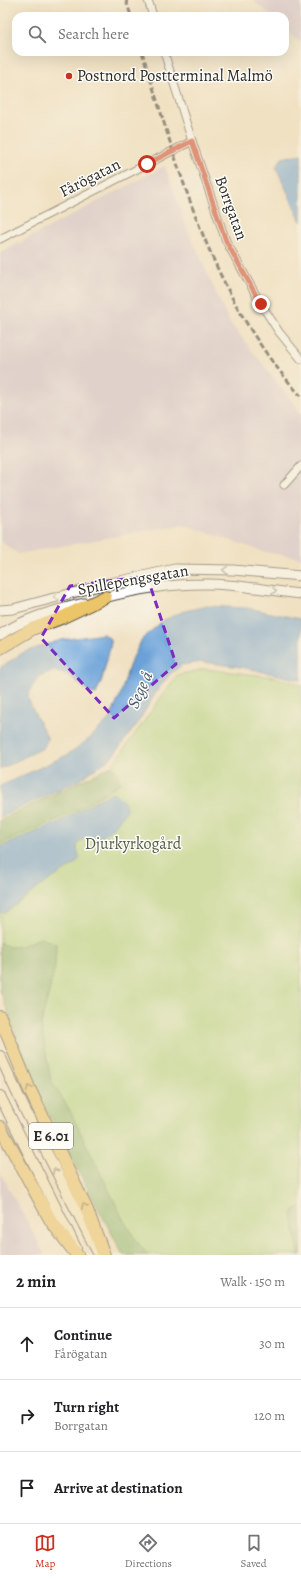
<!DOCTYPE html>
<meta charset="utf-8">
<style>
:root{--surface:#fff;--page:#f6f6f6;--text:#202124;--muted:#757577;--line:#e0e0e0;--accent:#c8321e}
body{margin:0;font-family:Alegreya,serif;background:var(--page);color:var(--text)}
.stop{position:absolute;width:12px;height:12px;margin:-9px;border:3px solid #c8321e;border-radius:50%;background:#fff}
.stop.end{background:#c8321e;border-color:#fff;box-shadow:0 1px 4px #0008}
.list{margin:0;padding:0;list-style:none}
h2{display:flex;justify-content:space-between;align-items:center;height:52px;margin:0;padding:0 16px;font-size:17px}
h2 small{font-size:13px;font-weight:400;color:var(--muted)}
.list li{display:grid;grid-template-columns:26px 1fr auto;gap:12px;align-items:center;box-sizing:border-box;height:72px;padding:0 16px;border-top:1px solid var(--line)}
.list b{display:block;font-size:15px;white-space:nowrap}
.list p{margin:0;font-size:13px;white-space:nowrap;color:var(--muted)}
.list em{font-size:13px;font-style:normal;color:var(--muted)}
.icon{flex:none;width:22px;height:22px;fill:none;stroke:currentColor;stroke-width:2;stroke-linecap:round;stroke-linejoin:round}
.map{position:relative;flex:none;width:301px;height:1255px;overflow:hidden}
.search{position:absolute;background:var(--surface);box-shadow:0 4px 16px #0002;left:12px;right:12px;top:12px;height:44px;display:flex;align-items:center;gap:10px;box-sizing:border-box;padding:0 14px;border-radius:12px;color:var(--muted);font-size:15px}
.sheet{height:268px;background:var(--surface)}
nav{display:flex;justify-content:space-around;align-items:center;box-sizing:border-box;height:56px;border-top:1px solid var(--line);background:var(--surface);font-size:11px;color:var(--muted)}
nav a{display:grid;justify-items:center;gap:2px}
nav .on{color:var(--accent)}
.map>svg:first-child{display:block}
.industrial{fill:#cdbed2}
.green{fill:#add884;stroke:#6c8258}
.forest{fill:#8ab872;stroke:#5a724e}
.water{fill:#6aa1d8;stroke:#4a6682}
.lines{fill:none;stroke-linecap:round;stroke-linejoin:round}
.minor-casing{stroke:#494642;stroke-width:9}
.tertiary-casing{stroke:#494642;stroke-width:11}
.secondary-casing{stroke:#494642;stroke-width:12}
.trunk-casing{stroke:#494642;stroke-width:14}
.minor{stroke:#fff;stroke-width:7}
.tertiary{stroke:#fff;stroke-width:9}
.secondary{stroke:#f8e8c3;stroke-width:10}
.trunk{stroke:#edc569;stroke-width:12}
.rail{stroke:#2b2b2b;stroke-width:3;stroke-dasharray:6 3;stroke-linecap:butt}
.oneway{stroke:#a0a0a0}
.oneway2{stroke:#8c784a}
.oneway3{stroke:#928a77}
.route{stroke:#c8321e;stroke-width:5}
.marked{fill:none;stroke:#7b2cbf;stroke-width:3;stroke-dasharray:8 5;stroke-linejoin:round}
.poi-dot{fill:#c8321e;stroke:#fdfcf7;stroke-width:1.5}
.labels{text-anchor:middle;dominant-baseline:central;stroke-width:3;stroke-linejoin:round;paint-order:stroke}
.shield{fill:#fdfcf7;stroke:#6a6a68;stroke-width:1}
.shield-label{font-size:15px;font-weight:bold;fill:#2b2b2b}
.poi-label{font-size:16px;fill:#2b2b2b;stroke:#fdfcf7;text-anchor:start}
.street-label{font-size:16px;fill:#2b2b2b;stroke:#fdfcf7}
.park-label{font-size:16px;fill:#525f46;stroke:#fdfcf7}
.water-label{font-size:17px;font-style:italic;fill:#445a70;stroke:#fdfcf7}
</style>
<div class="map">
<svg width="301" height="1255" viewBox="0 0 301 1255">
<rect width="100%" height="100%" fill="#fdfcf7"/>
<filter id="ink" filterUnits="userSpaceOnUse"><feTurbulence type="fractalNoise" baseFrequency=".025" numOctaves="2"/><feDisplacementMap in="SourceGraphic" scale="8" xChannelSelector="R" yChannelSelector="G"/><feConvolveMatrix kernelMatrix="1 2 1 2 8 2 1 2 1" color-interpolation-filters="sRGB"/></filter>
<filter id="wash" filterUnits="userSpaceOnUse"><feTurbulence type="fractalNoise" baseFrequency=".012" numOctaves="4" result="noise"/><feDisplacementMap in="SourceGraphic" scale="16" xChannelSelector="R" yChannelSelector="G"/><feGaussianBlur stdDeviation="0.9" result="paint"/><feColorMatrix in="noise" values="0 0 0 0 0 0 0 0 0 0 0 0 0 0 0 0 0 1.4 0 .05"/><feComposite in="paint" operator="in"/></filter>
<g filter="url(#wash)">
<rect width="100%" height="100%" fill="#f0e1c3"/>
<!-- industrial -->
<g class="industrial">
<path d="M253 0H301V43L285 28V16H271Z"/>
<path d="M165 166 184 221 228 320 301 413V558L264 552 183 524 18 554 0 541V253Z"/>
<path d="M0 1172 45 1255H0Z"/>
</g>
<!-- green -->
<path class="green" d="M205 669 274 677 301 685V1255H123L0 990V820L112 766 177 675Z"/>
<!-- forest -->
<g class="forest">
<path d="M112 766 119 775 120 783 82 807 58 819 0 844V820Z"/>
<path d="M40 938 56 943 55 967 41 1024 51 1081 69 1109 124 1221 137 1242 148 1255H123L36 1091 0 990V942C12 953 27 943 40 938Z"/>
<path d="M301 1207V1255H299L292 1214 295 1209Z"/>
</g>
<!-- water -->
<g class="water">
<path d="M301 154V222L276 167 282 158Z"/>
<path d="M207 606 247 608 301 619V680L240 667 202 662 182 665 170 674 156 692 136 726 111 758 79 780 0 817V786L67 755 89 739 110 718 120 696 129 666 142 639 164 620 184 611Z"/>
<path d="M104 634 110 639 111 643 102 679 96 694C79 692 74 668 50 672 37 675 32 686 28 697L32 708 48 739 43 748 0 769V669L1 667 24 652 61 640Z"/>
<path d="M109 794H116L123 801 127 810C118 821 105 843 89 837 76 842 75 845 80 858L75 864 42 885 5 913 0 912V847L59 822Z"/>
</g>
</g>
<g filter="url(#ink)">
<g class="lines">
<defs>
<g id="minor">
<path d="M148 0 153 16"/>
<path d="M164 52 192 141 226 241 261 304 279 332 301 359"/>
<path d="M0 239 192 141"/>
<path d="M284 485 301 466"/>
</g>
<g id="tertiary">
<path d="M100 599C133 590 169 584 203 584 236 583 269 591 301 594"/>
<path d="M0 610 13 609 106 584 175 569 233 570 301 576"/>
<path d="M0 635C24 618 55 610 84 603"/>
</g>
<g id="secondary">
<path d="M0 1056 25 1110 99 1255"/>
<path d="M0 1096 76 1248"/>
</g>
<g id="trunk">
<path d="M0 648 32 629 61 618 105 597"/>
<path d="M0 1017 29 1088 87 1210 104 1255"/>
<path d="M0 1127 51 1221 77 1255"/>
</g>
</defs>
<!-- minor casing -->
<use href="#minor" class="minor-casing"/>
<!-- tertiary casing -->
<use href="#tertiary" class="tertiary-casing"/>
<!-- secondary casing -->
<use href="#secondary" class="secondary-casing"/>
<!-- trunk casing -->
<use href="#trunk" class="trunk-casing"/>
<!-- minor -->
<use href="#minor" class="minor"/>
<!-- tertiary -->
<use href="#tertiary" class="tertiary"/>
<!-- secondary -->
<use href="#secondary" class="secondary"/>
<!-- trunk -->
<use href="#trunk" class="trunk"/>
<!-- rail -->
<g class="rail">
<path d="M126 0 131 16"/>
<path d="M142 52C181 175 211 298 301 396"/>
</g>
</g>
<!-- one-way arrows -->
<defs><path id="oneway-chevron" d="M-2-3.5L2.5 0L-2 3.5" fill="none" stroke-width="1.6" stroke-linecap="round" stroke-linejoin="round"/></defs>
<g class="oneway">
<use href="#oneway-chevron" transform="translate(225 570) rotate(-177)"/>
<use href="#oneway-chevron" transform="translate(274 591) rotate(9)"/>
<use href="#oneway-chevron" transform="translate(56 597) rotate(164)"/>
</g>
<g class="oneway2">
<use href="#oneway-chevron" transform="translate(29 1088) rotate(-114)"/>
<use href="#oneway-chevron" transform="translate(84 1206) rotate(-115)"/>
</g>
<use class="oneway3" href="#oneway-chevron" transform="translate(55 1171) rotate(-117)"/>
</g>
<g class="lines" filter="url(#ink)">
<!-- route -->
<path class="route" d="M147 164 192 141 226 241 261 304"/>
</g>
<!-- marked area -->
<path d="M0 0H301V1255H0ZM147 576 176 664 114 718 41 638 70 586Z" fill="#f0e1c3" fill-opacity=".55" fill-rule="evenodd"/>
<path class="marked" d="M147 576 176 664 114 718 41 638 70 586Z"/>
<!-- markers -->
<circle class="poi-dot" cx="69" cy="76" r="4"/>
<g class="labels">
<!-- shield labels -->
<rect class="shield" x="29" y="1123" width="44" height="26" rx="3"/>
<g class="shield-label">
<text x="51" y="1136">E 6.01</text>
</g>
<!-- poi labels -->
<g class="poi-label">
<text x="77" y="76">Postnord Postterminal Malmö</text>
</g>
<!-- street labels -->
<g class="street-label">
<text transform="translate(90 178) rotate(-27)">Fårögatan</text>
<text transform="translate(231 208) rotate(70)">Borrgatan</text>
<text transform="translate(133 580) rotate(-10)">Spillepengsgatan</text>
</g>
<!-- park labels -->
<g class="park-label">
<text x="133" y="844">Djurkyrkogård</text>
</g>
<!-- water labels -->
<g class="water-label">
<text transform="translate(140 690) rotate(-66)">Sege å</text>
</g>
</g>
</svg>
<div class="stop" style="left:147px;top:164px"></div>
<div class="stop end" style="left:261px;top:304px"></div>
<div class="search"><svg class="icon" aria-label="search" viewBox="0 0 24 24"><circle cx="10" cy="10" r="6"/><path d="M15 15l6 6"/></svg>Search here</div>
</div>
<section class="sheet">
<h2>2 min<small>Walk · 150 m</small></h2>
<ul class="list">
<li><svg class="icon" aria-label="ahead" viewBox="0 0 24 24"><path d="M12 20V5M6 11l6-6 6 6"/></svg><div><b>Continue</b><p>Fårögatan</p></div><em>30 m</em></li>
<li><svg class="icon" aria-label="right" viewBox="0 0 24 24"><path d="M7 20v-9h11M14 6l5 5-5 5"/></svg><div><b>Turn right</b><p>Borrgatan</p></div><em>120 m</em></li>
<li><svg class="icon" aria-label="arrive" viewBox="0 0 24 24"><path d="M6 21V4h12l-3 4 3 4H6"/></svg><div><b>Arrive at destination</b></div></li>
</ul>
</section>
<nav>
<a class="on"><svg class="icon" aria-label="map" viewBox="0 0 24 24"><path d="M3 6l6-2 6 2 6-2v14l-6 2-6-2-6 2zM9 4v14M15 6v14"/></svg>Map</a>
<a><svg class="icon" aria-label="directions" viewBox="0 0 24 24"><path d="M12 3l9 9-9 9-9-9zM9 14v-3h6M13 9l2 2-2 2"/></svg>Directions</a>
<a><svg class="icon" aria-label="saved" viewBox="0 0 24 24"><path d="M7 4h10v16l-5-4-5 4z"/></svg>Saved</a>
</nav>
